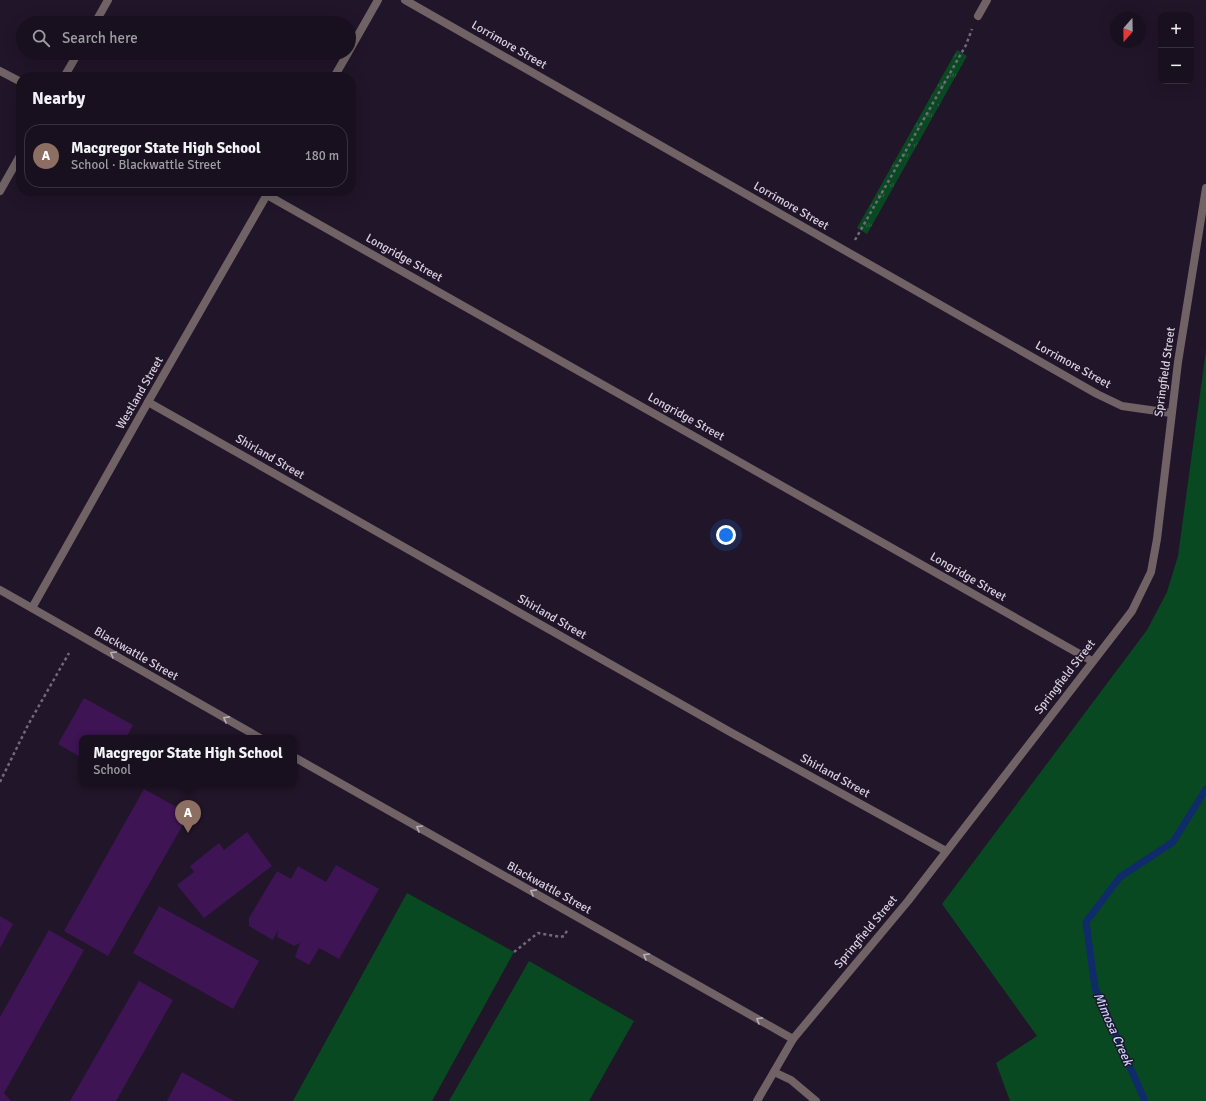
<!DOCTYPE html>
<meta charset="utf-8">
<style>
:root{--surface:#19101f;--page:#221928;--text:#f1f3f6;--muted:#9f9da4;--line:#37303d;--accent:#51ccd3}
body{margin:0;font-family:Signika,sans-serif;background:var(--page);color:var(--text)}
.controls{position:absolute;right:12px;top:12px;display:grid;overflow:hidden;border-radius:8px;box-shadow:0 4px 16px #0002}
.controls button{width:36px;height:36px;display:grid;place-items:center;padding:0;border:0;border-bottom:1px solid var(--line);background:var(--surface);color:var(--text);font:20px sans-serif}
.compass{position:absolute;left:1110px;top:12px;width:36px;height:36px;border-radius:50%;background:var(--surface);box-shadow:0 4px 16px #0002;rotate:200deg}
.you{position:absolute;left:726px;top:535px;width:14px;height:14px;margin:-10px;border:3px solid #fff;border-radius:50%;background:#1a73e8;box-shadow:0 0 0 6px #1a73e833}
.badge{display:grid;place-items:center;width:26px;height:26px;border-radius:50%;background:var(--accent);color:#fff;font-size:13px;font-weight:700}
.pin{position:absolute;translate:-50% -33px;filter:drop-shadow(0 1px 2px #0008)}
.pin::after{content:'';position:absolute;top:21px;width:14px;height:12px;background:inherit;clip-path:polygon(0 0,100% 0,50% 100%)}
.popup{position:absolute;left:79px;top:735px;width:218px;height:52px;box-sizing:border-box;display:grid;place-content:center;border-radius:8px;background:var(--surface);filter:drop-shadow(0 1px 3px #0005);font-size:13px;white-space:nowrap;color:var(--muted)}
.popup b{font-size:15px;color:var(--text)}
.popup::after{content:'';position:absolute;left:50%;top:100%;margin-left:-8px;border:8px solid transparent;border-top-color:var(--surface)}
.list{margin:0;padding:0;list-style:none}
h2{display:flex;justify-content:space-between;align-items:center;height:52px;margin:0;padding:0 16px;font-size:17px}
h2 small{font-size:13px;font-weight:400;color:var(--muted)}
.list li{display:grid;grid-template-columns:26px 1fr auto;gap:12px;align-items:center;box-sizing:border-box;height:64px;margin:0 8px 8px;padding:0 8px;border:1px solid var(--line);border-radius:16px}
.list b{display:block;font-size:15px;white-space:nowrap}
.list p{margin:0;font-size:13px;white-space:nowrap;color:var(--muted)}
.list em{font-size:13px;font-style:normal;color:var(--muted)}
.icon{flex:none;width:22px;height:22px;fill:none;stroke:currentColor;stroke-width:2;stroke-linecap:round;stroke-linejoin:round}
.map{position:relative;flex:none;width:1206px;height:1101px;overflow:hidden}
.search{position:absolute;background:var(--surface);box-shadow:0 4px 16px #0002;left:16px;top:16px;width:340px;height:44px;display:flex;align-items:center;gap:10px;box-sizing:border-box;padding:0 14px;border-radius:22px;color:var(--muted);font-size:15px}
.panel{position:absolute;background:var(--surface);box-shadow:0 4px 16px #0002;left:16px;top:72px;width:340px;height:124px;border-radius:16px}
.map>svg:first-child{display:block}
.grass{fill:url(#grass-tufts)}
.park{fill:#094922}
.lines{fill:none;stroke-linecap:round;stroke-linejoin:round}
.stream{stroke:#102b6a;stroke-width:7}
.building{fill:#3e1455}
.path{stroke:#73697a;stroke-width:2.5;stroke-dasharray:3 3;stroke-linecap:butt}
.minor{stroke:#716365;stroke-width:8}
.tertiary{stroke:#716365;stroke-width:8}
.oneway{stroke:#b9afba}
.labels{text-anchor:middle;dominant-baseline:central;stroke-width:3;stroke-linejoin:round;paint-order:stroke}
.street-label{font-size:12px;fill:#d8d0de;stroke:#211529}
.water-label{font-size:13px;font-style:italic;fill:#c0d4fb;stroke:#211529}
</style>
<div class="map">
<svg width="1206" height="1101" viewBox="0 0 1206 1101">
<defs>
<pattern id="grass-tufts" width="24" height="20" patternUnits="userSpaceOnUse"><rect width="24" height="20" fill="#094922"/><path d="M3 7l-1-3M5 7V3M7 7l1-3M15 17l-1-3M17 17v-4M19 17l1-3" fill="none" stroke="#2c6242"/></pattern>
</defs>
<rect width="100%" height="100%" fill="#211529"/>
<!-- grass -->
<path class="grass" d="M957 50 967 56 867 234 857 228Z"/>
<!-- park -->
<g class="park">
<path d="M1206 350V1101H1010L996 1063 1037 1036 942 904 1147 630 1167 592 1178 556Z"/>
<path d="M407 893 514 952 432 1101H293Z"/>
<path d="M529 961 634 1021 589 1101H449Z"/>
</g>
<g class="lines">
<!-- stream -->
<path class="stream" d="M1145 1101 1095 988 1086 922 1120 877 1173 842 1206 789"/>
</g>
<!-- building -->
<g class="building">
<path d="M84 698 133 725 126 738H82V758L58 744Z"/>
<path d="M144 789 189 814 108 956 64 931Z"/>
<path d="M247 832 272 866 204 918 177 885 194 872 190 866 219 843 224 850Z"/>
<path d="M336 865 379 889 339 959 319 948 309 965 295 957 300 943 294 946 277 937 278 930 273 940 249 926V918L277 871 291 879 298 866 326 882Z"/>
<path d="M159 906 259 961 233 1009 133 953Z"/>
<path d="M0 916 13 924 0 948Z"/>
<path d="M49 930 84 950 4 1093 11 1101H0V1017Z"/>
<path d="M139 981 173 1000 116 1101H70Z"/>
<path d="M182 1072 234 1101H167Z"/>
</g>
<g class="lines">
<!-- path -->
<g class="path">
<path d="M855 240 966 45 972 29"/>
<path d="M0 782 28 725 69 653"/>
<path d="M514 952 538 933 561 937 564 936 568 929"/>
</g>
<!-- minor -->
<g class="minor">
<path d="M405 0 1097 394 1122 406 1171 413"/>
<path d="M978 16 987 0"/>
<path d="M95 23 108 0"/>
<path d="M349 51 378 0"/>
<path d="M0 71 21 82"/>
<path d="M64 77 78 53"/>
<path d="M334 77 348 53"/>
<path d="M0 191 21 154"/>
<path d="M267 195 1092 661"/>
<path d="M148 402 732 733 946 851"/>
<path d="M0 590 260 738"/>
<path d="M32 608 148 402 269 191"/>
<path d="M294 757 793 1039"/>
<path d="M774 1072 791 1080 816 1101"/>
</g>
<!-- tertiary -->
<path class="tertiary" d="M757 1101 793 1039 908 901 1132 611 1151 572 1157 539 1178 362 1206 188"/>
</g>
<!-- one-way arrows -->
<defs><path id="oneway-chevron" d="M-2-3.5L2.5 0L-2 3.5" fill="none" stroke-width="1.6" stroke-linecap="round" stroke-linejoin="round"/></defs>
<g class="oneway">
<use href="#oneway-chevron" transform="translate(113 654) rotate(-150)"/>
<use href="#oneway-chevron" transform="translate(226 719) rotate(-151)"/>
<use href="#oneway-chevron" transform="translate(419 828) rotate(-150)"/>
<use href="#oneway-chevron" transform="translate(533 892) rotate(-151)"/>
<use href="#oneway-chevron" transform="translate(646 956) rotate(-150)"/>
<use href="#oneway-chevron" transform="translate(759 1020) rotate(-150)"/>
</g>
<g class="labels">
<!-- street labels -->
<g class="street-label">
<text transform="translate(509 45) rotate(30)">Lorrimore Street</text>
<text transform="translate(791 206) rotate(30)">Lorrimore Street</text>
<text transform="translate(404 258) rotate(29)">Longridge Street</text>
<text transform="translate(1073 365) rotate(29)">Lorrimore Street</text>
<text transform="translate(1165 372) rotate(-82)">Springfield Street</text>
<text transform="translate(140 393) rotate(-60)">Westland Street</text>
<text transform="translate(686 417) rotate(29)">Longridge Street</text>
<text transform="translate(270 457) rotate(30)">Shirland Street</text>
<text transform="translate(968 577) rotate(30)">Longridge Street</text>
<text transform="translate(552 617) rotate(30)">Shirland Street</text>
<text transform="translate(136 654) rotate(30)">Blackwattle Street</text>
<text transform="translate(1065 677) rotate(-52)">Springfield Street</text>
<text transform="translate(835 776) rotate(29)">Shirland Street</text>
<text transform="translate(549 888) rotate(29)">Blackwattle Street</text>
<text transform="translate(866 932) rotate(-50)">Springfield Street</text>
</g>
<!-- water labels -->
<g class="water-label">
<text transform="translate(1113 1029) rotate(66)">Mimosa Creek</text>
</g>
</g>
</svg>
<div class="controls">
<button>+</button>
<button>−</button>
</div>
<svg class="compass" viewBox="-18 -18 36 36"><path d="M0-13l5 13h-10z" fill="#e53935"/><path d="M0 13l5-13h-10z" fill="#9f9da4"/></svg>
<div class="you"></div>
<div class="pin badge" style="left:188px;top:833px;background:#8d6e63">A</div>
<div class="popup"><b>Macgregor State High School</b>School</div>
<div class="search"><svg class="icon" aria-label="search" viewBox="0 0 24 24"><circle cx="10" cy="10" r="6"/><path d="M15 15l6 6"/></svg>Search here</div>
<section class="panel">
<h2>Nearby<small></small></h2>
<ul class="list">
<li><span class="badge" style="background:#8d6e63">A</span><div><b>Macgregor State High School</b><p>School · Blackwattle Street</p></div><em>180 m</em></li>
</ul>
</section>
</div>
